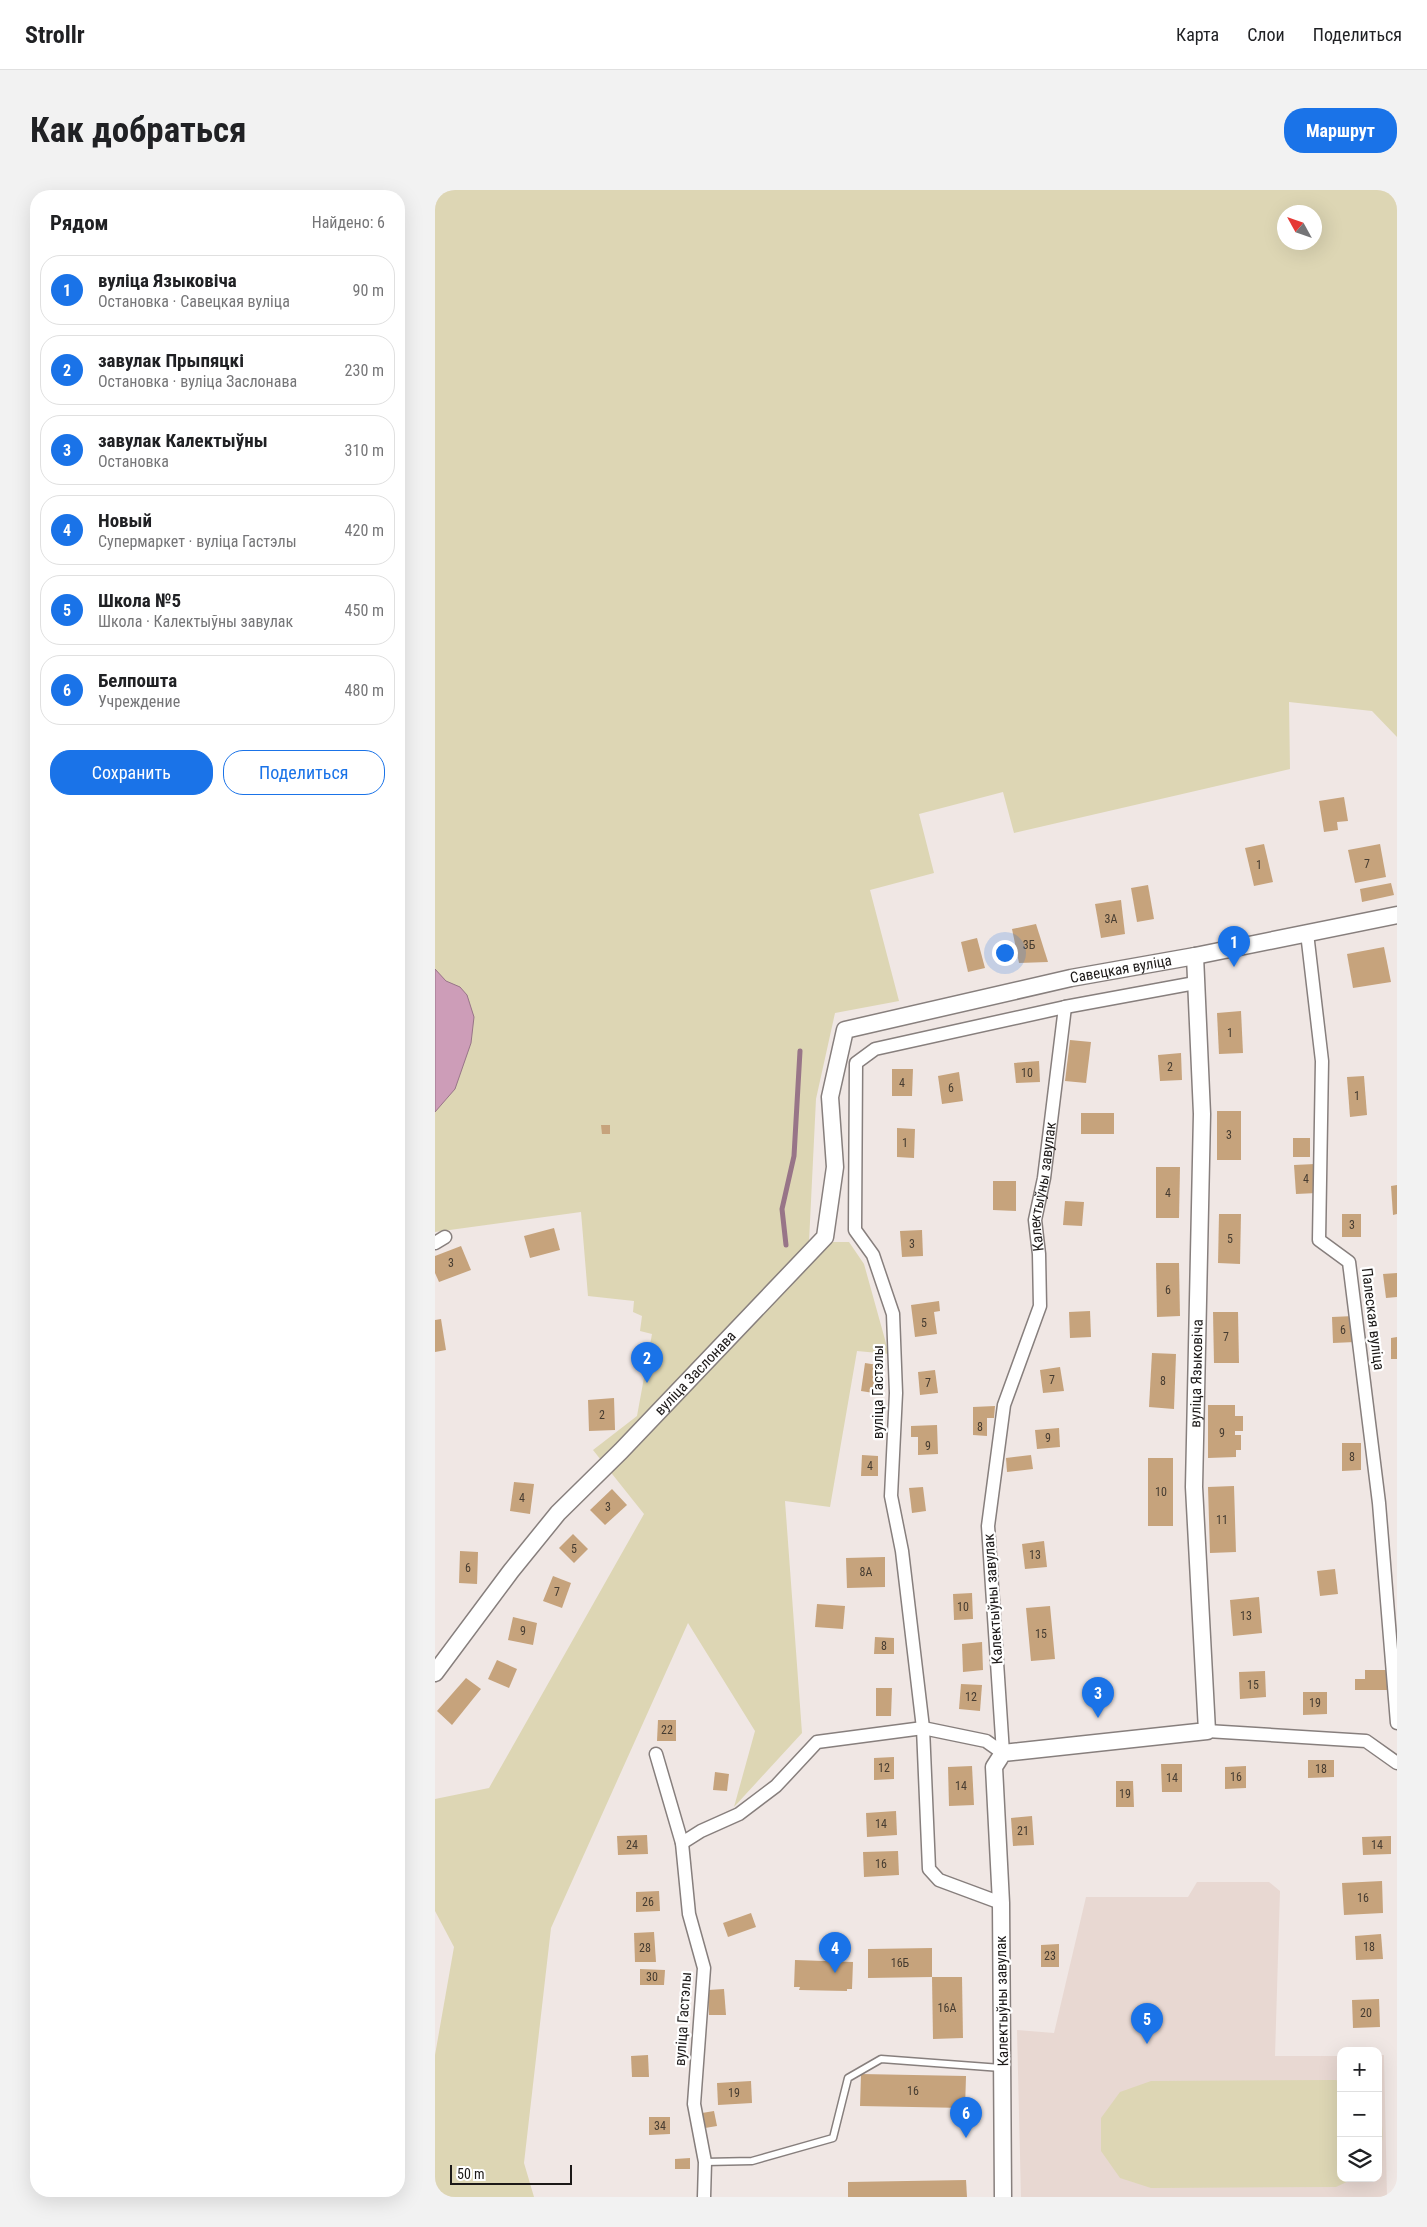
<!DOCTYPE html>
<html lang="ru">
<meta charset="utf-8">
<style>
:root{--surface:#fff;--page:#f2f2f2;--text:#202124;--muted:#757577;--line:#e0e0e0;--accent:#1a73e8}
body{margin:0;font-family:"Roboto Condensed",sans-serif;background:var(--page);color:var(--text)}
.controls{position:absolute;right:15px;bottom:15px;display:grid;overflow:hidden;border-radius:10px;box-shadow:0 5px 20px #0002}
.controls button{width:45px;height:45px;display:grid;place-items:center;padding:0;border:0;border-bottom:1px solid var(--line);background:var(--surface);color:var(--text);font:25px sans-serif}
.compass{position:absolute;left:842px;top:15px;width:45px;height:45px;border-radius:50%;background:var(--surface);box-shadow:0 5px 20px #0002;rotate:310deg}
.scale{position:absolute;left:15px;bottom:12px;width:122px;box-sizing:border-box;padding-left:5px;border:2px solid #1c1918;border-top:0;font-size:14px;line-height:18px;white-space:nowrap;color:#1c1918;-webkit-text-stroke:4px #fff;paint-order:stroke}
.you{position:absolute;left:569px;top:762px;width:18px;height:18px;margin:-12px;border:4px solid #fff;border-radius:50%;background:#1a73e8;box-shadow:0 0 0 8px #1a73e833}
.badge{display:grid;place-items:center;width:32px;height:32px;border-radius:50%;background:var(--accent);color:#fff;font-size:16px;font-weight:700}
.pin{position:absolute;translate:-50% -41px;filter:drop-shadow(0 1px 2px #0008)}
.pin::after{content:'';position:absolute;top:26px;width:18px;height:15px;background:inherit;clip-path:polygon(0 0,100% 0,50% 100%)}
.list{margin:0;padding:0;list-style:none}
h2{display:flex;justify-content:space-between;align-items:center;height:65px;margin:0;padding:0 20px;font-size:21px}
h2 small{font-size:16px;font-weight:400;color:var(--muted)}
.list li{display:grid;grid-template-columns:32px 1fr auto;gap:15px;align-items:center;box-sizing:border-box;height:70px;margin:0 10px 10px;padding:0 10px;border:1px solid var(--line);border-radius:20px}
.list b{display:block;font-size:19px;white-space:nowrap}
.list p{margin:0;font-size:16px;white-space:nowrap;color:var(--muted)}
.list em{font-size:16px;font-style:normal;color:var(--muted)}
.actions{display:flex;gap:10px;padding:15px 20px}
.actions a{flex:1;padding:11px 0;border:1px solid var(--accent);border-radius:20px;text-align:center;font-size:18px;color:var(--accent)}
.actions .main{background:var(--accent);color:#fff}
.icon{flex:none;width:28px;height:28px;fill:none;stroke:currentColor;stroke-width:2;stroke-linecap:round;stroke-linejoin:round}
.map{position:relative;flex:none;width:962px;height:2007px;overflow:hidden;border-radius:20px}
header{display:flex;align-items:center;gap:30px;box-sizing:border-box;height:70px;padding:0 25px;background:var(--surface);border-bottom:1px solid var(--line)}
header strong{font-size:24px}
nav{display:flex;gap:28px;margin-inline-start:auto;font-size:18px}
.intro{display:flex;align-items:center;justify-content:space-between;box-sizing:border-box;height:120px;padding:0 30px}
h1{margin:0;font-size:35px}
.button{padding:12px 22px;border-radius:20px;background:var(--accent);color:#fff;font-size:18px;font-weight:700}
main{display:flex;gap:30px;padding:0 30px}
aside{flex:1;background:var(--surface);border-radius:20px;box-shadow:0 5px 20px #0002}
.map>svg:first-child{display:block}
.built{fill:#e8d8d2}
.green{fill:#ddd6b4;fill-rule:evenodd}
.water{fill:#cd9db8;stroke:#987588}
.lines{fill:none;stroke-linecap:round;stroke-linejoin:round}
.stream{stroke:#987588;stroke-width:5}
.building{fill:#c6a37c}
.service-casing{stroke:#877f7d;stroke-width:9}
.minor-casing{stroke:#877f7d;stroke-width:15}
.tertiary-casing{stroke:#877f7d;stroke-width:19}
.service{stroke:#fff;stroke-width:6}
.minor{stroke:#fff;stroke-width:12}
.tertiary{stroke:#fff;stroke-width:16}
.labels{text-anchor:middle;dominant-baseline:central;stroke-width:4.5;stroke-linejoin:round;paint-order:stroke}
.number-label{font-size:12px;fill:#463c31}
.street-label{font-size:15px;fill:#1c1918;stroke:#fff}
</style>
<header>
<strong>Strollr</strong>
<nav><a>Карта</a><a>Слои</a><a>Поделиться</a></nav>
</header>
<div class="intro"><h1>Как добраться</h1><a class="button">Маршрут</a></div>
<main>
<aside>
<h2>Рядом<small>Найдено: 6</small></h2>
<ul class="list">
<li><span class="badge">1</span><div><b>вуліца Языковіча</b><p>Остановка · Савецкая вуліца</p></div><em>90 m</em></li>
<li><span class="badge">2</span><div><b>завулак Прыпяцкі</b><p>Остановка · вуліца Заслонава</p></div><em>230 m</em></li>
<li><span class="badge">3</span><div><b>завулак Калектыўны</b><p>Остановка</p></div><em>310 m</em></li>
<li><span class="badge">4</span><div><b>Новый</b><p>Супермаркет · вуліца Гастэлы</p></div><em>420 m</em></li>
<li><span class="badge">5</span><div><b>Школа №5</b><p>Школа · Калектыўны завулак</p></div><em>450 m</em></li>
<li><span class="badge">6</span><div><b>Белпошта</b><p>Учреждение</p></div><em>480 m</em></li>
</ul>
<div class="actions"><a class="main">Сохранить</a><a>Поделиться</a></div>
</aside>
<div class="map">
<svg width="962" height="2007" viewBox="0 0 962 2007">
<rect width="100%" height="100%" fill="#f0e7e4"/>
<!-- built -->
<path class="built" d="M762 1692H834L845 1701 840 1866H906V1988H943V1865H949L952 2007H586L582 1840 619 1843 651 1707H753Z"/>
<!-- green -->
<g class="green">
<path d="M0 0H962V547L937 521 854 512 855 579 579 643 568 602 484 624 499 683 435 700 464 811 400 823 381 909 374 1052H414L429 1074 454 1164 422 1161 395 1317 350 1311 367 1543 299 1617 320 1541 253 1433 116 1738 89 1973 99 2007H0V1865L19 1757 0 1721V1609L54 1598 209 1324 158 1260 202 1226 217 1144 205 1141 207 1126 198 1122 199 1111 153 1106 146 1022 0 1042ZM849 22H879V52H849Z"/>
<path d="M901 1890 906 1892V1988H920L901 1997 716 1998 685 1988 666 1961V1928L685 1902 716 1891Z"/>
<path d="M943 1923C949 1932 949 1955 943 1963Z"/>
</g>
<!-- water -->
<path class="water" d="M0 779 11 791 25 797 32 805 39 827 36 853 20 899 0 922Z"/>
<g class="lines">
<!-- stream -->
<path class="stream" d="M351 1055 347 1019 359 966 365 861"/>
</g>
<!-- building -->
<g class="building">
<path d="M909 607 913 631 902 632 903 640 889 642 884 611Z"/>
<path d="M829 654 838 692 819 696 810 658Z"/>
<path d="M945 654 951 687 920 693 913 660Z"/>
<path d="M956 693 959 705 927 712 925 699Z"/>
<path d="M713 695 719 729 702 732 696 698Z"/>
<path d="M686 710 690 744 666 748 660 714Z"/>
<path d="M601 734 613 772 584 773 577 739Z"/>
<path d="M542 748 550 778 533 782 526 752Z"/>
<path d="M949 757 956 792 918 798 912 764Z"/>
<path d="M806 821 808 863 784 864 782 823Z"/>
<path d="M635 850 656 852 651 893 630 891Z"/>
<path d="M746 863 747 890 725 891 723 865Z"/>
<path d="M604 871 605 892 581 893 579 873Z"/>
<path d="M457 879H478L477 906H457Z"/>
<path d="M524 882 528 911 507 914 503 886Z"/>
<path d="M929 886 932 925 915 927 912 887Z"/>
<rect x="782" y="921" width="24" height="49"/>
<rect x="646" y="923" width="33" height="21"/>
<path d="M166 935H175V944H167Z"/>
<path d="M462 938 480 939 479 968 462 967Z"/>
<rect x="858" y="948" width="17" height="19"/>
<path d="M880 974 882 1003 861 1004 859 975Z"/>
<path d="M721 977H745L744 1028H721Z"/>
<path d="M558 991H581V1021L558 1020Z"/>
<path d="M962 995V1024L958 1025 956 996Z"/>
<path d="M630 1011 649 1012 647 1036 628 1035Z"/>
<path d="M784 1024H806L805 1074 783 1073Z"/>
<rect x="907" y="1024" width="19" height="23"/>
<path d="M119 1038 125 1060 95 1068 89 1046Z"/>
<path d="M487 1040 488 1066 467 1067 465 1041Z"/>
<path d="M26 1056 36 1080 4 1092 0 1083V1066Z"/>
<path d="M721 1073H744L745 1126 722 1127Z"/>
<path d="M962 1083V1107L951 1108 948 1084Z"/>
<path d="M504 1111 505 1121 499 1122 502 1144 480 1147 476 1115Z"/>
<path d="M655 1121 656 1147 635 1148 634 1122Z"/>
<path d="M778 1122H803L804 1173H779Z"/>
<path d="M919 1126 920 1152 898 1153 897 1127Z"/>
<path d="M6 1129 11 1160 0 1162V1130Z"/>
<path d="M962 1147V1169H956V1148Z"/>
<path d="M717 1163 741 1164 739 1219 714 1217Z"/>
<path d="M430 1173 449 1176 445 1204 426 1201Z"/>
<path d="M625 1177 629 1201 608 1203 605 1180Z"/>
<path d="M500 1180 503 1203 485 1205 483 1182Z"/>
<path d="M179 1208 180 1240 154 1241 153 1210Z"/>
<path d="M773 1215H800V1226H808V1241H800V1245H806V1260H801V1267L773 1268Z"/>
<path d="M560 1216 559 1228H552V1246L538 1245V1217Z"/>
<path d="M502 1235 503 1264 483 1265V1247H476V1236Z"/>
<path d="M624 1238 625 1257 602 1259 600 1240Z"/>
<path d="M907 1253H926V1280L907 1281Z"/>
<path d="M427 1265 443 1266V1286H426Z"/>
<path d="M596 1265 598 1279 572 1282 571 1268Z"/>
<rect x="713" y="1268" width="25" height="68"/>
<path d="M79 1292 99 1294 95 1324 75 1321Z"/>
<path d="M799 1296 801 1362 775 1363 773 1297Z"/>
<path d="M488 1297 491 1321 477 1323 474 1298Z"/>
<path d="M177 1299 192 1315 170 1335 155 1320Z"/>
<path d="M138 1344 153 1359 139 1373 124 1358Z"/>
<path d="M609 1351 612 1377 590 1379 587 1354Z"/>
<path d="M25 1361 43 1362 42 1394 24 1393Z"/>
<path d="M450 1367V1397L412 1398 411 1368Z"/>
<path d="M900 1379 903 1404 885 1406 882 1381Z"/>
<path d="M118 1386 136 1393 127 1418 108 1411Z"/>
<path d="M537 1403 538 1429 519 1430 518 1404Z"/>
<path d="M824 1407 827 1443 798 1446 795 1410Z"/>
<path d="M382 1414 410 1416 408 1439 380 1437Z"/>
<path d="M615 1416 620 1469 596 1471 591 1418Z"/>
<path d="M78 1427 102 1433 98 1455 73 1450Z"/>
<path d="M440 1447 459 1448V1464H439Z"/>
<path d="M547 1452 548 1480 528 1482 527 1454Z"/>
<path d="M62 1470 82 1479 74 1498 53 1489Z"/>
<path d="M930 1480H953L954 1500H920V1489H930Z"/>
<path d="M830 1481 831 1507 805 1509 804 1482Z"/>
<path d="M31 1488 46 1499 17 1535 2 1521Z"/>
<path d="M526 1494 547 1495 545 1521 524 1519Z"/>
<path d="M441 1498H457L456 1526H441Z"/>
<path d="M868 1502H892V1524L868 1525Z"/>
<path d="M223 1530H241V1551H222Z"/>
<path d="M459 1567V1589L439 1590V1568Z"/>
<path d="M873 1570H899V1587L873 1588Z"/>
<path d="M726 1574H747V1602H727Z"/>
<path d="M537 1576 539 1615 514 1616 513 1577Z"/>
<path d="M811 1576V1598L790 1599V1577Z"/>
<path d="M280 1582 294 1584 292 1601 278 1600Z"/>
<path d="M681 1591H698L699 1617H681Z"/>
<path d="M461 1621 462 1645 432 1647 431 1623Z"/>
<path d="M597 1626 599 1655 578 1656 576 1628Z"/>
<path d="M212 1645 213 1664 183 1665 182 1646Z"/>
<path d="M956 1646V1664L928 1665 927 1647Z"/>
<path d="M463 1661 464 1685 429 1687 428 1662Z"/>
<path d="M947 1691 948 1723 909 1725 907 1693Z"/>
<path d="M224 1701 225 1721 201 1722V1702Z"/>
<path d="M316 1723 321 1737 293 1747 288 1733Z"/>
<path d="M219 1742 221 1772H200L199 1743Z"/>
<path d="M946 1744 948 1769 921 1770 920 1746Z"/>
<path d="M624 1754V1777H606V1755Z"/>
<path d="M497 1758V1787L433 1788V1759Z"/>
<path d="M360 1770 418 1772 417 1799H412V1801L364 1800 365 1797H359Z"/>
<path d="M205 1779 230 1780 229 1795H205Z"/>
<path d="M497 1787H527L528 1848 498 1849Z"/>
<path d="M289 1799 291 1825H274L273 1800Z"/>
<path d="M944 1809 945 1837 918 1838 917 1810Z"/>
<path d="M213 1865 214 1887H197L196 1866Z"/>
<path d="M426 1884 531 1886 530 1918 425 1916Z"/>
<path d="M316 1891 317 1913 283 1915 282 1893Z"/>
<path d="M279 1921 282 1936 270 1938 267 1923Z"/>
<path d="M214 1927H235V1944L214 1945Z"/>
<path d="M255 1968V1979H240V1969Z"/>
<path d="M531 1990 532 2007H413V1992Z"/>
</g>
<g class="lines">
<defs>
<path id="service" d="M270 1972 317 1971 398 1948 413 1888 446 1869 566 1878"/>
<g id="minor">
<path d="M872 743 887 871 884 1050 914 1072 944 1313 962 1533"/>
<path d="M0 1053 10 1047"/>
<path d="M772 1541 931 1551 962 1573"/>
<path id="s1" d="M568 1563 553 1336 569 1215 605 1116 604 1064 600 1030 609 988 630 817"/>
<path d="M221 1564 247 1653 254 1724 269 1778 259 1914 270 1972 269 2007"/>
<path d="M247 1653 266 1641 304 1624 341 1596 382 1552 488 1538 551 1551 568 1563"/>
<path d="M566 1713 504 1690 494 1679 488 1538 467 1361 456 1306 461 1203 458 1124 438 1065 420 1040 421 873 440 859 630 817 760 793"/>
</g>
<g id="tertiary">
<path id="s2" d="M0 1483 76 1381 123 1323 186 1261 390 1047 400 977 395 907 410 840 636 788 760 766 962 725"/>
<path id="s3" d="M568 2007 566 1713 559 1577 568 1563 772 1541 759 1297 767 924 760 766"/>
</g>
</defs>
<!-- service casing -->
<use href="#service" class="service-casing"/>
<!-- minor casing -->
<use href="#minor" class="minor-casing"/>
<!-- tertiary casing -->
<use href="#tertiary" class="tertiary-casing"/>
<!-- service -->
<use href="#service" class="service"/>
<!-- minor -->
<use href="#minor" class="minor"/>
<!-- tertiary -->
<use href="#tertiary" class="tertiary"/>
</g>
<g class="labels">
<!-- number labels -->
<g class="number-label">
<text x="932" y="674">7</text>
<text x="824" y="675">1</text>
<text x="676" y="729">3А</text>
<text x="594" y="755">3Б</text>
<text x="795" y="843">1</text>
<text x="735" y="877">2</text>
<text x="592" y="883">10</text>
<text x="467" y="893">4</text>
<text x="516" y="898">6</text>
<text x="922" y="906">1</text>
<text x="794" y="945">3</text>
<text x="470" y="953">1</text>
<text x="871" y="989">4</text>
<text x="733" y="1003">4</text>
<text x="917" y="1035">3</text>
<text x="795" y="1049">5</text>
<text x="477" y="1054">3</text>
<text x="16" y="1073">3</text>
<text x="733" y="1100">6</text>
<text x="489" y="1133">5</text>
<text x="908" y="1140">6</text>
<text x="791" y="1147">7</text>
<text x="617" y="1190">7</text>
<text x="728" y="1191">8</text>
<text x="493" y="1193">7</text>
<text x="167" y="1225">2</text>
<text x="545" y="1237">8</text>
<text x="787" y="1243">9</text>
<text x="613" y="1248">9</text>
<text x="493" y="1256">9</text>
<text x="917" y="1267">8</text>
<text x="435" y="1276">4</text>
<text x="726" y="1302">10</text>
<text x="87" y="1308">4</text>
<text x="173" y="1317">3</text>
<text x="787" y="1330">11</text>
<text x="139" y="1359">5</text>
<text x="600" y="1365">13</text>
<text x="33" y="1378">6</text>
<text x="431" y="1382">8А</text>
<text x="122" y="1402">7</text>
<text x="528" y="1417">10</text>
<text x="811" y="1426">13</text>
<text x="88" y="1441">9</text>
<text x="606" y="1444">15</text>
<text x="449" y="1456">8</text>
<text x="818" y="1495">15</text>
<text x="536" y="1507">12</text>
<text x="880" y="1513">19</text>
<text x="232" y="1540">22</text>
<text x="449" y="1578">12</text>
<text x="886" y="1579">18</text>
<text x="801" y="1587">16</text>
<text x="737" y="1588">14</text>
<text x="526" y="1596">14</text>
<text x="690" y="1604">19</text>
<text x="446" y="1634">14</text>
<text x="588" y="1641">21</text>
<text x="197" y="1655">24</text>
<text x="942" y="1655">14</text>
<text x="446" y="1674">16</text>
<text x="928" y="1708">16</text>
<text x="213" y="1712">26</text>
<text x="934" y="1757">18</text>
<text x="210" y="1758">28</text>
<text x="615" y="1766">23</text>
<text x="465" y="1773">16Б</text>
<text x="217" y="1787">30</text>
<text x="512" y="1818">16А</text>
<text x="931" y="1823">20</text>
<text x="478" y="1901">16</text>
<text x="299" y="1903">19</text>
<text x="225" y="1936">34</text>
</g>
<!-- street labels -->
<g class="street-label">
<text stroke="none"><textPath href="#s2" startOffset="1078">Савецкая вуліца</textPath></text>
<text stroke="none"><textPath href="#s1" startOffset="575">Калектыўны завулак</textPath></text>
<text transform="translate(938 1129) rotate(83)">Палеская вуліца</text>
<text stroke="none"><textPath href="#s2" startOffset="398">вуліца Заслонава</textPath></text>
<text stroke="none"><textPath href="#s3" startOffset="1010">вуліца Языковіча</textPath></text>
<text transform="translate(443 1202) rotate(-90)">вуліца Гастэлы</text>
<text transform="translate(558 1409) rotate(-94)">Калектыўны завулак</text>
<text transform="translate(567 1811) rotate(-91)">Калектыўны завулак</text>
<text transform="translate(248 1829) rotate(-86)">вуліца Гастэлы</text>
</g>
</g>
</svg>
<div class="controls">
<button>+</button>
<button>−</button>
<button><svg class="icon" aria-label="layers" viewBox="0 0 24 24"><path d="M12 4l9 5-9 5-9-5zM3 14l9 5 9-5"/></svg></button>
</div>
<svg class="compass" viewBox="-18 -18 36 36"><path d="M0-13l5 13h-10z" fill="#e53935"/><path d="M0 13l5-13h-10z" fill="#757577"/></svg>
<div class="scale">50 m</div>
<div class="you"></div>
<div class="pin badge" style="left:799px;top:777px">1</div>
<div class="pin badge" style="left:212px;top:1193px">2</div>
<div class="pin badge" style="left:663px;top:1528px">3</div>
<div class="pin badge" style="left:400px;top:1783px">4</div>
<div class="pin badge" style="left:712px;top:1854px">5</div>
<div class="pin badge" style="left:531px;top:1948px">6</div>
</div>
</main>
